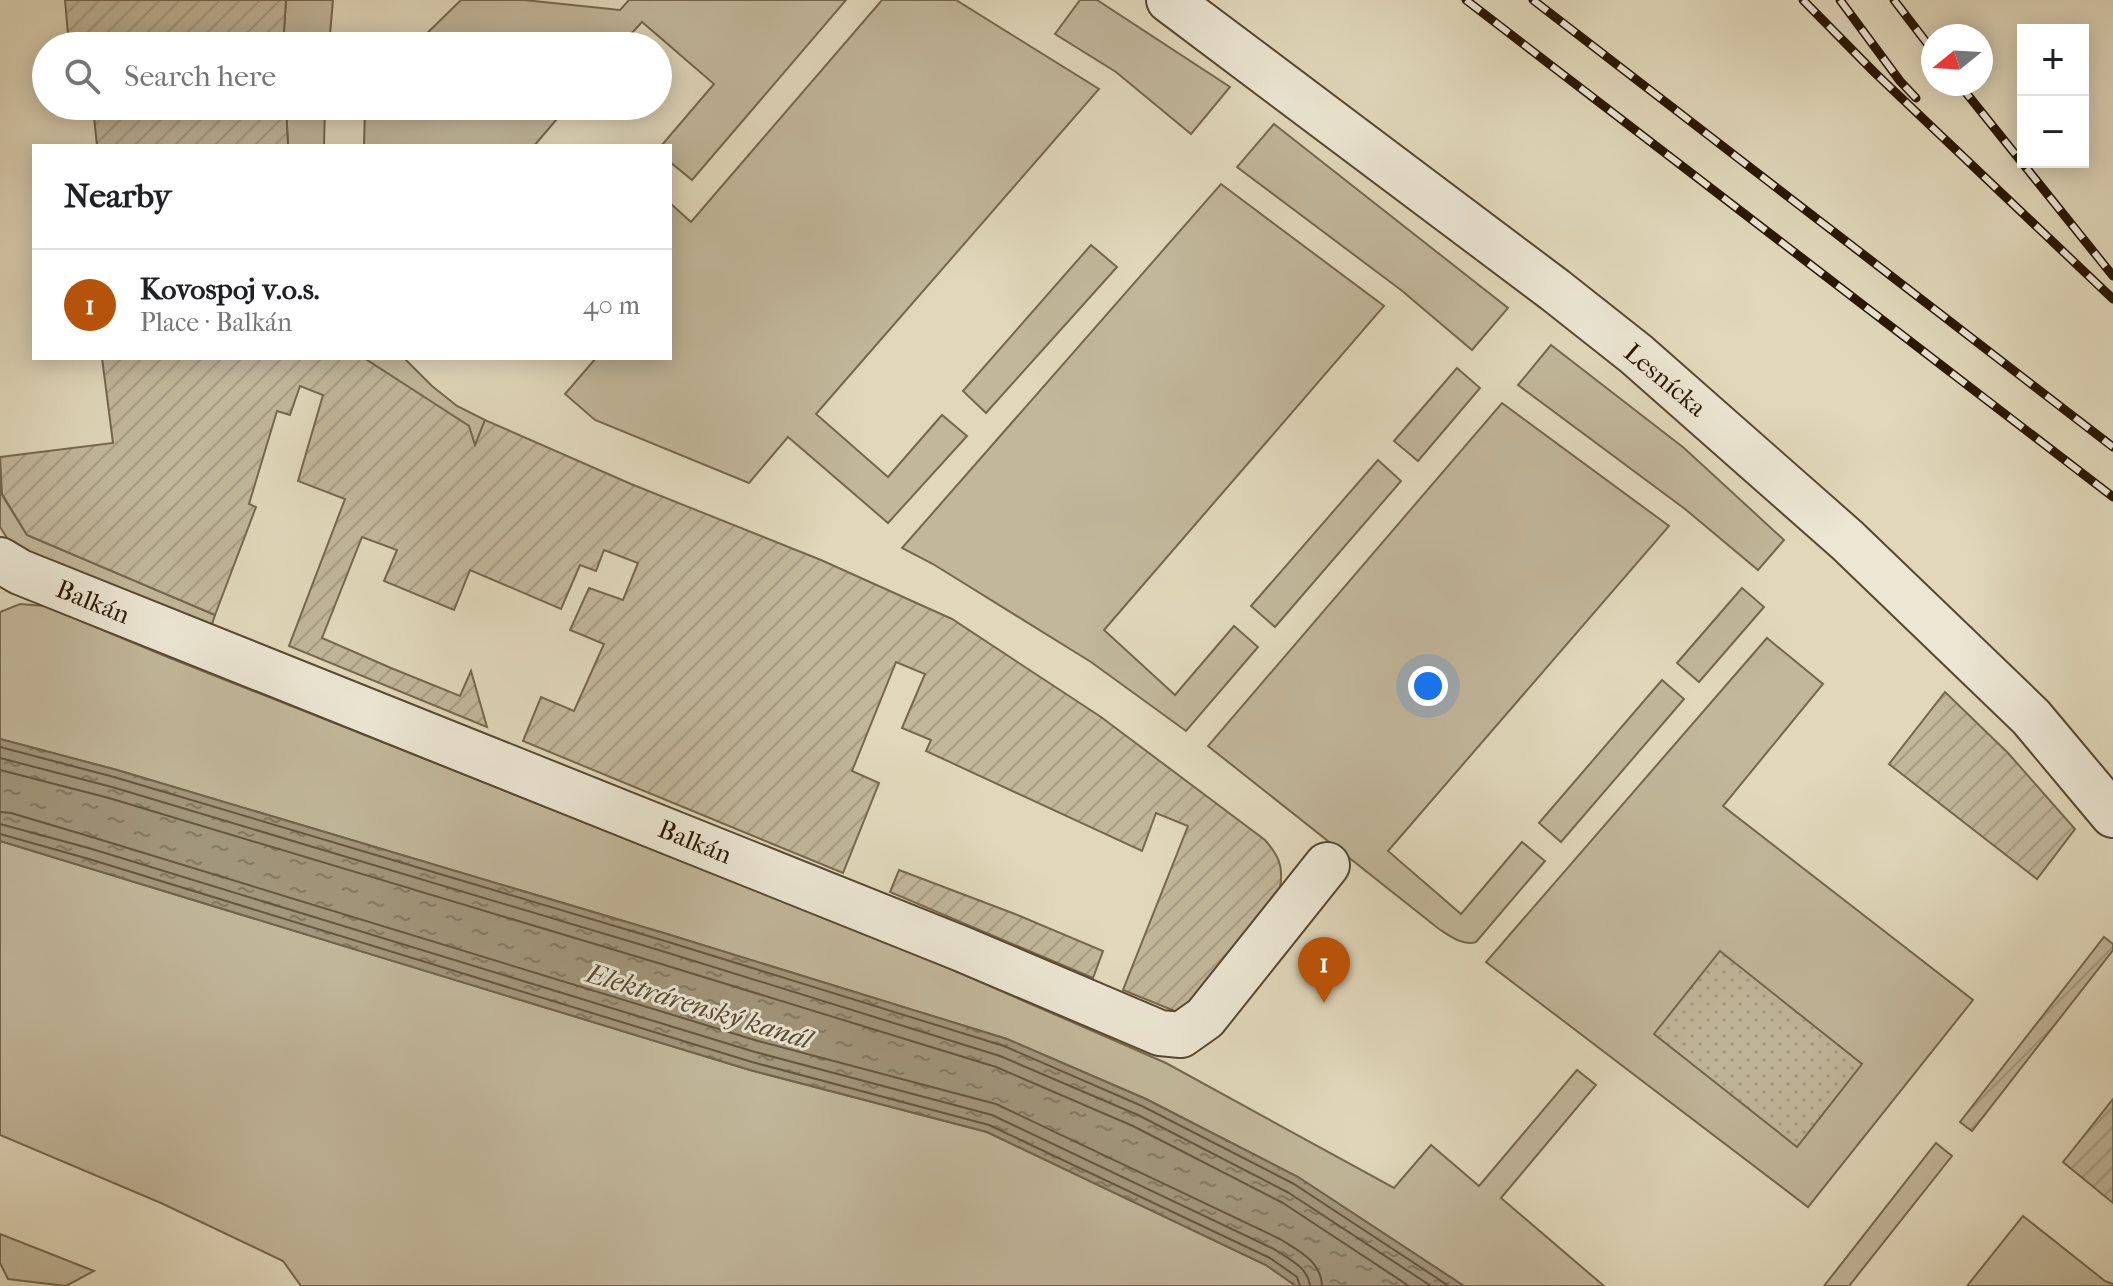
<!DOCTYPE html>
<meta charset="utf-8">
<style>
:root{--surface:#fff;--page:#f2f2f2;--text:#202124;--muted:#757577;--line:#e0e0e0;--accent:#b45309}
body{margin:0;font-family:"IM FELL French Canon",serif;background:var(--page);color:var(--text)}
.controls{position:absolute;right:24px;top:24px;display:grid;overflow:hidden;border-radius:0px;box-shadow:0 4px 20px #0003}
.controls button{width:72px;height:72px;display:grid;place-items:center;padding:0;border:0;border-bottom:2px solid var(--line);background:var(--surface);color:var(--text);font:40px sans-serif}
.compass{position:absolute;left:1921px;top:24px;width:72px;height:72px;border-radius:50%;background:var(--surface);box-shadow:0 4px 20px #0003;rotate:252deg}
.you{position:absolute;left:1428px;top:686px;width:28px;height:28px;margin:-20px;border:6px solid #fff;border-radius:50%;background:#1a73e8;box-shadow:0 0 0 12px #1a73e833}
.badge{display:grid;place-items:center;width:52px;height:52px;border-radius:50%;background:var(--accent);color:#fff;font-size:26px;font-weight:700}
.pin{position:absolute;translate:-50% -66px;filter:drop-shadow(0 2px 4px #0008)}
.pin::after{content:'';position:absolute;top:42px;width:28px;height:24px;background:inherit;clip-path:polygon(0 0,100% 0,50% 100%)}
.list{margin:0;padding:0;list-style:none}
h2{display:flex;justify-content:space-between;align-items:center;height:104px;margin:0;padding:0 32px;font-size:34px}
h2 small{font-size:26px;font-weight:400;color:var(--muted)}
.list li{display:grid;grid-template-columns:52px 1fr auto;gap:24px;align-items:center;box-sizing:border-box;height:112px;padding:0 32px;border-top:2px solid var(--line)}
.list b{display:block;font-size:30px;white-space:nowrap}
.list p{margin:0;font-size:26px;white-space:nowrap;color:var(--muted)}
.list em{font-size:26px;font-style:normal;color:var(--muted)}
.icon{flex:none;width:44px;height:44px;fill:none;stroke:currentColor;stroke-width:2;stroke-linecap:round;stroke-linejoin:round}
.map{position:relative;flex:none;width:2113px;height:1286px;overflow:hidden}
.search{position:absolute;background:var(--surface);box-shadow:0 4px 20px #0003;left:32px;top:32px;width:640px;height:88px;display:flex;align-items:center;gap:20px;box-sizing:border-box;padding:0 28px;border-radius:44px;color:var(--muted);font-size:30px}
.panel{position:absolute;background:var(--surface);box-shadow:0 4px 20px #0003;left:32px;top:144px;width:640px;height:216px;border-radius:0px}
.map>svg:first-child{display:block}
.grass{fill:#c2b79b;stroke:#75674e;stroke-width:2}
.park{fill:url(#park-dots);stroke:#75674e;stroke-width:2}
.garden{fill:url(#garden-furrows);stroke:#75674e;stroke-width:2}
.water{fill:url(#water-ripples);stroke:#71634b;stroke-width:2}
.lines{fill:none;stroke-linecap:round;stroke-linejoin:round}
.shore{stroke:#65563e;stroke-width:2}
.minor-casing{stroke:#564730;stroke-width:48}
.minor{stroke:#ece6d3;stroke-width:44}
.rail-casing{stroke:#281701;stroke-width:9}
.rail{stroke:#ece6d3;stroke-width:6;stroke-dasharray:18;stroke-linecap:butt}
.labels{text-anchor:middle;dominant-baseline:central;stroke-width:6;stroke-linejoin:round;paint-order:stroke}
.street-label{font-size:26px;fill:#281701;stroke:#ece6d3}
.water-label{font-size:28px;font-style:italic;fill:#594a32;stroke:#ece6d3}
</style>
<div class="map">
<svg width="2113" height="1286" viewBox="0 0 2113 1286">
<defs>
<pattern id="park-dots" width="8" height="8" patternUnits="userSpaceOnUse" patternTransform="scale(2)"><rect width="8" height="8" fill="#c2b79b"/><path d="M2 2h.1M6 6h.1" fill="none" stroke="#a79d84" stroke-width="1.8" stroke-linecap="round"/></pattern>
<pattern id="garden-furrows" width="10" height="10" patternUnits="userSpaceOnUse" patternTransform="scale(2)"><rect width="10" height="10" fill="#c2b79b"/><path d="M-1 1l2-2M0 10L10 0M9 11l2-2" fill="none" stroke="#a79d84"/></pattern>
<pattern id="water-ripples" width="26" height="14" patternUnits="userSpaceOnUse" patternTransform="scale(2)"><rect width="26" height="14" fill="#a2967c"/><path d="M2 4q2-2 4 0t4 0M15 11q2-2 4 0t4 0" fill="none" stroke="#847963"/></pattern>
</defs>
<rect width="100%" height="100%" fill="#e1d8bb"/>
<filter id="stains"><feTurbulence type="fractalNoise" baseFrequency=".0025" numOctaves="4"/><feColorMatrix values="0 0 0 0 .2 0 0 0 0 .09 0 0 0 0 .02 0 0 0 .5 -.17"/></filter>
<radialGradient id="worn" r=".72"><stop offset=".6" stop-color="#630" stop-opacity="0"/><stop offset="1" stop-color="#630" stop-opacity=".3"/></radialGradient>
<!-- grass -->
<g class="grass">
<path d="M286 0H333L329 46H283Z"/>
<path d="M461 0H524L620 10 629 0H846L692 180 670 162V146H661L714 84 642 22 620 46H414Z"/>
<path d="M882 0H956L1099 89 816 414 888 477 942 415 967 436 888 523 788 437 749 483 595 420 565 394 596 358H670V203L691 222Z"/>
<path d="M1080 0H1097L1230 87 1191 134 1116 72 1055 34Z"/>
<path d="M286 106H325L324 146H288Z"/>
<path d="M365 106H568L534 146H364Z"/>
<path d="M1274 124 1508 308 1472 350 1401 290 1237 167Z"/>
<path d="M1221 184 1384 306 1104 630 1175 695 1234 626 1258 647 1186 731 1091 662 933 564 902 548Z"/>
<path d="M1091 245 1117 267 986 413 963 391Z"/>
<path d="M1551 345 1684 448 1784 540 1758 570 1685 509 1518 385Z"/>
<path d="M364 358H404L432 386 457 406 485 420 475 446Z"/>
<path d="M1457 368 1480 388 1418 461 1394 441Z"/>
<path d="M1502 403 1669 526 1388 851 1461 914 1522 842 1545 861 1476 942C1462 946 1450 936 1439 929L1208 746Z"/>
<path d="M1378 460 1401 481 1275 627 1251 606Z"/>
<path d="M0 473 2 495 27 535 215 615 210 630 23 550 7 538 0 527Z"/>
<path d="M1742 588 1764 607 1699 682 1677 663Z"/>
<path d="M20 604 45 606 165 656 907 950 1166 1063 1394 1188 1431 1145 1479 1186 1577 1070 1596 1085 1501 1198 1604 1286H1464L1298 1177 1146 1099 1007 1039 667 934 117 770 0 739V612Z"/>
<path d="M1767 638 1823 684 1723 806 1973 1000 1808 1207 1486 962Z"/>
<path d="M1662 680 1684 699 1561 842 1539 823Z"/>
<path d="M0 841 750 1070 987 1132 1266 1265 1296 1286H301L283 1261 161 1203 0 1135Z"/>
<path d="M1936 1143 1952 1156 1849 1286H1824Z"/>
<path d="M2023 1216 2105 1281 2113 1284V1286H1967Z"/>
<path d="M0 1234 94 1271 66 1286 8 1279 0 1263Z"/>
</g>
<!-- park -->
<path class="park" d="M1720 951 1862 1064 1797 1147 1654 1034Z"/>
<!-- garden -->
<g class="garden">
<path d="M65 0H286L283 46H69Z"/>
<path d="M103 106H286L288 146H97L93 107Z"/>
<path d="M102 358H364L469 426 475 445 485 420 631 484 821 560 952 619 1101 717 1265 840C1278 855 1284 866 1280 887L1182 1014 1123 990 1188 826 1156 813 1142 851 926 751 931 740 902 728 925 674 896 662 852 771 879 783 843 873 523 741 541 697 574 711 604 644 570 630 589 588 623 600 638 563 604 550 596 571 580 565 561 609 470 570 454 610 384 581 397 550 362 537 322 638 391 668 460 696 471 671 487 727 289 646 345 499 298 481 323 395 300 386 290 415 277 411 249 504 256 507 215 615 27 535 2 494 0 457 113 443Z"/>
<path d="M1945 692 2008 753 2075 829 2037 879 1889 764Z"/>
<path d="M899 870 1015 914 1103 951 1093 978 890 892Z"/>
<path d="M2104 937 2113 944V950L1972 1131 1960 1122Z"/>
<path d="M2113 1099V1203L2063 1162Z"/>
</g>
<!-- water -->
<path class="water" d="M0 739 117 770 667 934 1007 1039 1146 1099 1298 1177 1464 1286H1296L1266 1265 987 1132 750 1070 0 841Z"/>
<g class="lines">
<!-- shore -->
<g class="shore">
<path d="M0 747 114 777 665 941 1004 1046 1142 1106 1294 1184 1449 1286"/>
<path d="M0 758 112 787 662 951 1000 1056 1138 1115 1289 1193 1431 1286"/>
<path d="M0 770 109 798 658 963 996 1067 1133 1126 1283 1203 1409 1286"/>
<path d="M0 812 11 813 95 838 758 1041 996 1104 1280 1239C1299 1251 1321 1261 1322 1286"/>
<path d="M0 824 92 849 755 1052 992 1115 1274 1249C1289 1259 1308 1267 1310 1286"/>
<path d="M0 834 89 859 752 1062 989 1125 1270 1258 1297 1277 1300 1286"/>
</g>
<defs>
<g id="minor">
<path d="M1169 0 1555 290 1636 354 1847 540 2031 717 2113 815"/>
<path d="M0 560 20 572 962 949 1160 1033 1181 1035 1205 1018 1327 865"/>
</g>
</defs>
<!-- minor casing -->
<use href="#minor" class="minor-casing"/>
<!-- minor -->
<use href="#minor" class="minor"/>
<defs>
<g id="rail">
<path d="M1466 0 2113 497"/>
<path d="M1533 0 2113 447"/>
<path d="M1803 0 1874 72 2113 299"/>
<path d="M1840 0 1900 81 1916 98"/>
<path d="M1894 0 1933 51"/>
<path d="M1959 84 2113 276"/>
</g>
</defs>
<!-- rail casing -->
<use href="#rail" class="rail-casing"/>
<!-- rail -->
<use href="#rail" class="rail"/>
</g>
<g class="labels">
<!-- street labels -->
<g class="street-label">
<text transform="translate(1665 380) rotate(40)">Lesnícka</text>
<text transform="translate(93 602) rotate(22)">Balkán</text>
<text transform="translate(695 842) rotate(22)">Balkán</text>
</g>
<!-- water labels -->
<g class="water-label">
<text transform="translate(699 1006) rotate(17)">Elektrárenský kanál</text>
</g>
</g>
<rect width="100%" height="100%" filter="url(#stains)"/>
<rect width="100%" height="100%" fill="url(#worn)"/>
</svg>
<div class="controls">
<button>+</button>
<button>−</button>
</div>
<svg class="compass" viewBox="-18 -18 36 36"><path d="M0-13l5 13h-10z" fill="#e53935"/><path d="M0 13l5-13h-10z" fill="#757577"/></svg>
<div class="you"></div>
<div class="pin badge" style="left:1324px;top:1003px">1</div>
<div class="search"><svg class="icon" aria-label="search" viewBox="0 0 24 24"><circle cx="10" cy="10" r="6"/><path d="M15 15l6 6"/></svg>Search here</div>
<section class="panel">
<h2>Nearby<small></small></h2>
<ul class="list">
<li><span class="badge">1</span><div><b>Kovospoj v.o.s.</b><p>Place · Balkán</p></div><em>40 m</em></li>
</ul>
</section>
</div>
